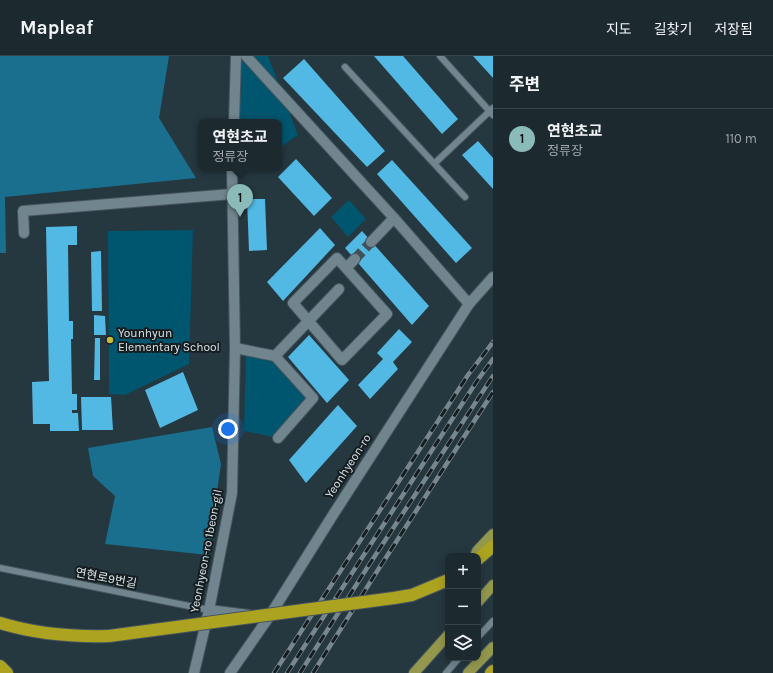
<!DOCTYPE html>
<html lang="ko">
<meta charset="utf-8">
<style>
:root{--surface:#1c292f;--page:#29353b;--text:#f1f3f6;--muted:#a0a6aa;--line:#3a454b;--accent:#8bbbb9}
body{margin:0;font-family:Karla,"Noto Sans KR",sans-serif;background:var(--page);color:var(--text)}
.controls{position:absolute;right:12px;bottom:12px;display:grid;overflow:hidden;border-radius:8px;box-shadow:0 2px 10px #0003}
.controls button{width:36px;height:36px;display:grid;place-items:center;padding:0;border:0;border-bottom:1px solid var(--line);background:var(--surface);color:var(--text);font:20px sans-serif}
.you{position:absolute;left:228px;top:373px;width:14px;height:14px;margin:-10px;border:3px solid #fff;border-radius:50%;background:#1a73e8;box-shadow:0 0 0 6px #1a73e833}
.badge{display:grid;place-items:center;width:26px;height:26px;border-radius:50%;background:var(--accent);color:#111;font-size:13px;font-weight:700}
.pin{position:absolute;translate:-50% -33px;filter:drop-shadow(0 1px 2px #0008)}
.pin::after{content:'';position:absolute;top:21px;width:14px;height:12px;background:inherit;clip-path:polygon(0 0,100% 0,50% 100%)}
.popup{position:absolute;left:198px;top:63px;width:84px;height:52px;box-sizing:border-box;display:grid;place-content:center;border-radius:8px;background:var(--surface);filter:drop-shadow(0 1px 3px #0005);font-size:13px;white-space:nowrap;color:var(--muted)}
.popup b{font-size:15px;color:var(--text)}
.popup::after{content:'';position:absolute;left:50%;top:100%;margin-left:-8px;border:8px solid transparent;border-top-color:var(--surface)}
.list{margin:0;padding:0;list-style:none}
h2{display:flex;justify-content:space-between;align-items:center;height:52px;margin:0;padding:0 16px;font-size:17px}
h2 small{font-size:13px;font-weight:400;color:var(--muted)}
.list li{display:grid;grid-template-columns:26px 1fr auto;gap:12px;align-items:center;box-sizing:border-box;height:60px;padding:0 16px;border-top:1px solid var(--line)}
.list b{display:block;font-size:15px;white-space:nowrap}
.list p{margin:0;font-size:13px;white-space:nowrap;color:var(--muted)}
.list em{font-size:13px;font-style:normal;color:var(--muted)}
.icon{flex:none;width:22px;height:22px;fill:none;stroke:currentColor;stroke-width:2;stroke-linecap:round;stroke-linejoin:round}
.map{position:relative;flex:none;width:493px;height:617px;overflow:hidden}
header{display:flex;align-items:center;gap:24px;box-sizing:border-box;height:56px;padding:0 20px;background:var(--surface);border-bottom:1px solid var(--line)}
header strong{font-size:19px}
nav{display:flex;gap:22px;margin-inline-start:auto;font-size:14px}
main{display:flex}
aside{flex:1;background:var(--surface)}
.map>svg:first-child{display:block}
.green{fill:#00556f}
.forest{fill:#196f8d}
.building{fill:#51b9e3}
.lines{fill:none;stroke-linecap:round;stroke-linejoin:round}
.minor-tunnel{stroke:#405158;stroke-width:10;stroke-dasharray:10 5;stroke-linecap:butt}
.service-casing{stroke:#46555d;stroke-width:8}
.minor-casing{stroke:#46555d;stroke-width:12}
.tertiary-casing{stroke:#46555d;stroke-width:12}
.primary-casing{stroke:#46555d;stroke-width:12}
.motorway-casing{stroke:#46555d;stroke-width:14}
.service{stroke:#71858f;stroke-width:6}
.minor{stroke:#71858f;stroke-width:10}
.tertiary{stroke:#71858f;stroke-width:10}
.primary{stroke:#94984c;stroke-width:10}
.motorway{stroke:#aca420;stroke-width:12}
.rail-casing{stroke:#78878e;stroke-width:4.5}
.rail{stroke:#151d21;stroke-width:3;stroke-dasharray:9;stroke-linecap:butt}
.motorway-bridge-casing{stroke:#46555d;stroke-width:14;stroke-linecap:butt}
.motorway-bridge{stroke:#aca420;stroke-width:12}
.poi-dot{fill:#c4bc3e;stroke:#151d21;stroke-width:1.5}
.labels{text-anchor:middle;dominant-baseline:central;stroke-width:4;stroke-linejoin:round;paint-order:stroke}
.poi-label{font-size:12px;fill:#d9e4e9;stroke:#151d21;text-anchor:start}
.street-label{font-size:12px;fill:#d9e4e9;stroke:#151d21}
</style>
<header>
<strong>Mapleaf</strong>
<nav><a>지도</a><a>길찾기</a><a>저장됨</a></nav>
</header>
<main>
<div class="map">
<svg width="493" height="617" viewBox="0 0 493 617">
<rect width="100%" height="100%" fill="#25373f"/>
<!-- green -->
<g class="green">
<path d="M236 0H268L298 79 279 92V66H234Z"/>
<path d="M349 144 366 163 348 181 331 161Z"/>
<path d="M193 174 189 308 125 339 109 338 108 175Z"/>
<path d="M246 295 275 300 313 342 278 382 244 375Z"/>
</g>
<!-- forest -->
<g class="forest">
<path d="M0 0H169L159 62 196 122 5 141 6 197H0Z"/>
<path d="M212 371 221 408 208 499 105 488 115 440 93 420 88 392Z"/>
</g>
<!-- building -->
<g class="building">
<path d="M374 0H403L458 63 442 78Z"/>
<path d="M473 0H493V22Z"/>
<path d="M304 3 385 95 367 111 283 22Z"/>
<path d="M478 85 493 102V133L462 99Z"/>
<path d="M296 103 332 142 314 160 278 121Z"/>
<path d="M392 104 472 192 456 207 377 118Z"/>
<path d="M247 143H265L267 194 249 195Z"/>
<path d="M77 170V189H68L69 265H73V283H71L72 338H77V354H72V357H78L79 375H50V368H33L32 326 49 325 46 171Z"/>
<path d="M320 172 335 189 283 245 267 226Z"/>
<path d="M362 175 429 250 412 269 345 192Z"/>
<path d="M101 195 102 255H92L91 196Z"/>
<path d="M94 259 105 260 106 279H94Z"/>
<path d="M399 273 412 286 393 306 398 313 370 343 358 329 383 303 377 297Z"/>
<path d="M309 279 349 324 327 347 288 301Z"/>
<path d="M95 282H100V324H94Z"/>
<path d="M183 316 198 354 160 372 145 334Z"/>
<path d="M81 341H111L113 374H82Z"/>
<path d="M338 349 357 370 306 427 289 404Z"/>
</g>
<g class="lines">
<!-- minor-tunnel -->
<path class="minor-tunnel" d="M355 203 371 186"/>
<defs>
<g id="service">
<path d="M440 0 493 59"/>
<path d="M345 11 465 141"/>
<path d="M435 107 493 52"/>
<path d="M0 512 209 554"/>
<path d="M478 581 493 565"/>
<path d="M446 617 459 602"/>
</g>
<g id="minor">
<path d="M24 177 23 155 232 138"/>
<path d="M371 186 394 162"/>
<path d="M346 212 387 258 342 304 293 247 337 202 346 212 355 203"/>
<path d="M235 292 275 300 339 233"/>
<path d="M275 300 313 342 278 382"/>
</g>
<g id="tertiary">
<path d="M246 0 394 162 469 248"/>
<path d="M234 66 236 0"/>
<path d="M209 554 249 559"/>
<path d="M194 617 209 554 232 437 235 292 232 112"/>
<path d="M230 617 269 561 331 462 469 248 493 221"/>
</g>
<g id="primary">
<path d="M475 500 477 495 493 478"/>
<path d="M478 546 493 529"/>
<path d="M414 617 448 579"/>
<path d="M468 617 493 591"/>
</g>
<g id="motorway">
<path d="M478 503 493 490"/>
<path d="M0 567C36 578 72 581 109 580"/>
<path d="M0 610 7 617"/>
<path d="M491 617 493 615"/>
</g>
</defs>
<!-- service casing -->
<use href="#service" class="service-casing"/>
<!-- minor casing -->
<use href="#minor" class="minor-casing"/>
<!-- tertiary casing -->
<use href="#tertiary" class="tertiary-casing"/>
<!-- primary casing -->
<use href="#primary" class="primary-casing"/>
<!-- motorway casing -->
<use href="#motorway" class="motorway-casing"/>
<!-- service -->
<use href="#service" class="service"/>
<!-- minor -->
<use href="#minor" class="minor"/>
<!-- tertiary -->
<use href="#tertiary" class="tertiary"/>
<!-- primary -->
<use href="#primary" class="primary"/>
<!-- motorway -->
<use href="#motorway" class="motorway"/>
<defs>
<g id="rail">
<path d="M274 617 468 319 493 286"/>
<path d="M287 617 477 325 493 303"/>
<path d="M300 617 367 512 493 320"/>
<path d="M313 617 376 517 493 336"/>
</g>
</defs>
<!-- rail casing -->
<use href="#rail" class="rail-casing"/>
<!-- rail -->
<use href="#rail" class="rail"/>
<defs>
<path id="motorway-bridge" d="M109 580 394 542 412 539 448 524"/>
</defs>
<!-- motorway-bridge casing -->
<use href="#motorway-bridge" class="motorway-bridge-casing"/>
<!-- motorway-bridge -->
<use href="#motorway-bridge" class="motorway-bridge"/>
</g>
<!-- markers -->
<circle class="poi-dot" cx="110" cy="284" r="4"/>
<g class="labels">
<!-- poi labels -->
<g class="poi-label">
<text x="118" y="277">Younhyun<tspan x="118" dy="14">Elementary School</tspan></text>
</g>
<!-- street labels -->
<g class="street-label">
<text transform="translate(348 410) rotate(-57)">Yeonhyeon-ro</text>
<text transform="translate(206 495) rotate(-79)">Yeonhyeon-ro 1beon-gil</text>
<text transform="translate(106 522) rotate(11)">연현로9번길</text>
</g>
</g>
</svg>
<div class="controls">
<button>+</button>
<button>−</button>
<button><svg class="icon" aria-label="layers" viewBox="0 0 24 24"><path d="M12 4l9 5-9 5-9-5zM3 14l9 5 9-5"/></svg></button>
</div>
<div class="you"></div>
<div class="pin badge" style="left:240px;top:161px">1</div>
<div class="popup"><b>연현초교</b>정류장</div>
</div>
<aside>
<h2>주변<small></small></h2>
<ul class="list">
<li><span class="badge">1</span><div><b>연현초교</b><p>정류장</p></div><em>110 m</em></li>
</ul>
</aside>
</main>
